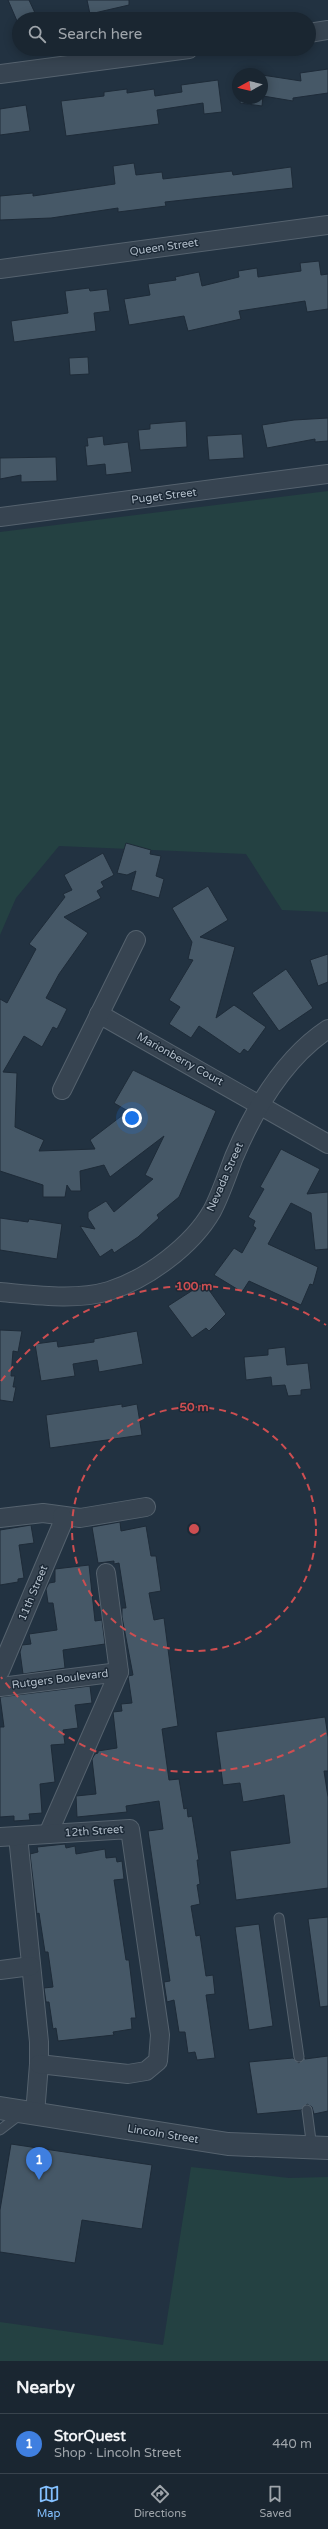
<!DOCTYPE html>
<meta charset="utf-8">
<style>
:root{--surface:#1a2631;--page:#27323d;--text:#f1f3f6;--muted:#9fa5ab;--line:#38434d;--accent:#84c0ff}
body{margin:0;font-family:"Varela Round",sans-serif;background:var(--page);color:var(--text)}
.compass{position:absolute;left:232px;top:68px;width:36px;height:36px;border-radius:50%;background:var(--surface);box-shadow:0 2px 10px #0003;rotate:262deg}
.you{position:absolute;left:132px;top:1118px;width:14px;height:14px;margin:-10px;border:3px solid #fff;border-radius:50%;background:#1a73e8;box-shadow:0 0 0 6px #1a73e833}
.badge{display:grid;place-items:center;width:26px;height:26px;border-radius:50%;background:var(--accent);color:#fff;font-size:13px;font-weight:700}
.pin{position:absolute;translate:-50% -33px;filter:drop-shadow(0 1px 2px #0008)}
.pin::after{content:'';position:absolute;top:21px;width:14px;height:12px;background:inherit;clip-path:polygon(0 0,100% 0,50% 100%)}
.list{margin:0;padding:0;list-style:none}
h2{display:flex;justify-content:space-between;align-items:center;height:52px;margin:0;padding:0 16px;font-size:17px}
h2 small{font-size:13px;font-weight:400;color:var(--muted)}
.list li{display:grid;grid-template-columns:26px 1fr auto;gap:12px;align-items:center;box-sizing:border-box;height:60px;padding:0 16px;border-top:1px solid var(--line)}
.list b{display:block;font-size:15px;white-space:nowrap}
.list p{margin:0;font-size:13px;white-space:nowrap;color:var(--muted)}
.list em{font-size:13px;font-style:normal;color:var(--muted)}
.icon{flex:none;width:22px;height:22px;fill:none;stroke:currentColor;stroke-width:2;stroke-linecap:round;stroke-linejoin:round}
.map{position:relative;flex:none;width:328px;height:2361px;overflow:hidden}
.search{position:absolute;background:var(--surface);box-shadow:0 2px 10px #0003;left:12px;right:12px;top:12px;height:44px;display:flex;align-items:center;gap:10px;box-sizing:border-box;padding:0 14px;border-radius:22px;color:var(--muted);font-size:15px}
.sheet{height:112px;background:var(--surface)}
nav{display:flex;justify-content:space-around;align-items:center;box-sizing:border-box;height:56px;border-top:1px solid var(--line);background:var(--surface);font-size:11px;color:var(--muted)}
nav a{display:grid;justify-items:center;gap:2px}
nav .on{color:var(--accent)}
.map>svg:first-child{display:block}
.green{fill:#244142}
.building{fill:#465867;stroke:#1e2b38}
.lines{fill:none;stroke-linecap:round;stroke-linejoin:round}
.service-casing{stroke:#55626e;stroke-width:11}
.minor-casing{stroke:#55626e;stroke-width:20}
.tertiary-casing{stroke:#55626e;stroke-width:24}
.service{stroke:#374451;stroke-width:9}
.minor{stroke:#374451;stroke-width:18}
.tertiary{stroke:#374451;stroke-width:22}
.ring{fill:none;stroke:#cd4e51;stroke-width:2;stroke-dasharray:7 5}
.labels{text-anchor:middle;dominant-baseline:central;stroke-width:3;stroke-linejoin:round;paint-order:stroke}
.street-label{font-size:11px;fill:#b3bfcb;stroke:#1c2936}
.centre{fill:#cd4e51;stroke:#1c2936;stroke-width:2}
.ring-label{font-size:12px;text-anchor:middle;font-weight:bold;fill:#cd4e51;stroke:#1c2936;stroke-width:3;stroke-linejoin:round;paint-order:stroke}
</style>
<div class="map">
<svg width="328" height="2361" viewBox="0 0 328 2361">
<rect width="100%" height="100%" fill="#223241"/>
<!-- green -->
<g class="green">
<path d="M328 491V912L282 910 246 854 59 846 16 898 0 935V532Z"/>
<path d="M191 2167 289 2178 328 2177V2361H0V2322L163 2345Z"/>
</g>
<!-- building -->
<g class="building">
<path d="M8 0H29L35 13 17 21Z"/>
<path d="M87 0H129V5L90 14Z"/>
<path d="M328 69V93L293 98V101L263 96 262 106 240 103 241 98H262V75L301 81 300 73Z"/>
<path d="M218 80 222 112 204 114 203 103 157 110 159 124 66 136 61 101 104 96V92L127 89V93L154 89 155 96 182 92 181 85Z"/>
<path d="M26 105 30 131 0 135V109Z"/>
<path d="M134 163 136 175 162 172 163 179 232 171 233 175 291 167 293 188 165 202 166 206 118 212V208L51 218 0 220V196L33 193V196L115 184 113 166Z"/>
<path d="M319 261 321 275 328 274V309L307 312 305 301 239 311 241 319 188 331 184 316 129 325 124 299 150 295 148 284 176 280 175 277 199 272 202 286 239 277 238 271 257 268 258 277 301 271 300 263Z"/>
<path d="M89 288 90 291 107 289 110 311 94 313 96 331 14 342 11 321 68 313 65 291Z"/>
<path d="M88 357 89 374 70 375 69 358Z"/>
<path d="M328 418V441L315 442V439L267 448 262 425 294 420Z"/>
<path d="M186 421 187 447 140 450 138 430 150 429V424Z"/>
<path d="M242 434 244 458 209 460 207 436Z"/>
<path d="M103 436 104 445 128 442 132 472 106 475 105 464 87 466 85 446H88L87 438Z"/>
<path d="M56 457 57 481 21 482V475L0 479V458Z"/>
<path d="M126 843 151 850 150 854 161 856 156 876 164 879 159 898 131 890 136 871 127 875 117 873Z"/>
<path d="M103 853 114 875 101 882 104 887 97 891 101 898 64 917 88 933 59 974 46 998 67 1009 57 1029 53 1027 42 1047 24 1036 3 1072 17 1073 15 1127 44 1140 39 1151 95 1149 90 1140 128 1111 114 1103 133 1070 216 1111 179 1197 157 1215 159 1218 138 1237 114 1253 112 1249 100 1257 80 1226 95 1229 88 1218V1212L106 1201 114 1212 153 1179 145 1175 164 1136 110 1177 104 1165 80 1171 81 1191H71L67 1185 65 1197H43V1185L0 1171V999L7 1003 36 949 29 944 65 897 63 894 72 890 64 875Z"/>
<path d="M208 886 228 920 200 937 235 947 216 1018 234 1005 266 1027 248 1052 244 1049 240 1054 199 1026 191 1038 169 1024 180 1007 169 1000 193 960 188 959 192 942 172 908Z"/>
<path d="M328 954V982L318 986 310 960Z"/>
<path d="M286 969 313 1008 279 1031 252 993Z"/>
<path d="M281 1149 320 1169 307 1194 328 1192V1249L315 1250 311 1213 291 1203 268 1244 318 1267 313 1285 310 1284 301 1305 249 1281 242 1292 214 1275 234 1248 242 1253 256 1228 253 1226 255 1221 248 1217 264 1189 260 1187Z"/>
<path d="M0 1218 28 1222 29 1219 62 1224 57 1259 0 1250Z"/>
<path d="M204 1283 226 1314 209 1331 206 1328 192 1338 168 1306Z"/>
<path d="M0 1330 22 1331 18 1352 13 1351 11 1376H15L13 1387H16L13 1402 0 1400Z"/>
<path d="M137 1331 143 1364 99 1372 97 1360 73 1364 75 1376 41 1381 35 1344 57 1341 58 1347 94 1342V1339Z"/>
<path d="M285 1347 287 1365 308 1363 311 1389 301 1390V1395L288 1396 285 1385 272 1386 271 1377 246 1380 244 1357 268 1355V1349Z"/>
<path d="M122 1404V1407L137 1404 142 1435 50 1448 46 1415Z"/>
<path d="M120 1522 121 1531 146 1526 151 1556H156L161 1591 149 1593 154 1620 164 1618 178 1726 162 1729 169 1780 179 1779 184 1809 187 1808 188 1817 192 1816 199 1860H197L200 1884 197 1885 200 1904 191 1906 196 1936 200 1935 206 1976 213 1975 215 1994 206 1995 215 2058 197 2060 195 2052 188 2053 185 2032H179L174 2000 167 2002 164 1982 170 1981 148 1831 163 1829 159 1801 126 1806 127 1812 77 1817 76 1796 96 1794 92 1759 95 1754 98 1753V1751L117 1748 113 1712 122 1711 121 1704 132 1703 128 1676 133 1675 122 1617V1608H126L119 1563 114 1564V1561L98 1563 92 1527Z"/>
<path d="M31 1525 34 1543 19 1545 24 1578 18 1579V1582L0 1585V1530Z"/>
<path d="M89 1565 95 1621 102 1620 105 1644 63 1650 65 1668 23 1674 20 1652 22 1645 31 1644 29 1634 57 1630 53 1603H48L46 1589 49 1583 55 1582V1569Z"/>
<path d="M90 1686 92 1703 75 1705 78 1728 63 1730 65 1744 51 1745 55 1782 40 1784 42 1813 29 1814 30 1820 14 1821V1816L0 1817V1727H4L0 1697Z"/>
<path d="M325 1717 328 1737V1771H324L328 1797V1888L236 1900 230 1851 290 1843 284 1795 243 1802 240 1783 223 1785 216 1732Z"/>
<path d="M65 1844 66 1848 75 1846 76 1854 105 1849 106 1858 116 1857 117 1862 122 1861 124 1879 114 1880 126 1960H129L136 2018H131L132 2029 113 2032 114 2035 58 2041 56 2028 53 2029 49 2002H46L44 1988 53 1987 48 1952H45L39 1913 37 1914 30 1854 38 1852 37 1847Z"/>
<path d="M328 1917V2006L320 2007 308 1919Z"/>
<path d="M259 1924 273 2026 249 2030 235 1927Z"/>
<path d="M328 2056V2111L314 2114 312 2107 307 2104 301 2110 257 2114 249 2062 293 2058 299 2063 305 2057V2059Z"/>
<path d="M11 2144 152 2165 142 2229 82 2220 75 2263 0 2252V2210Z"/>
</g>
<g class="lines">
<defs>
<g id="service">
<path d="M279 1918 299 2057"/>
<path d="M307 2110 312 2148"/>
<path d="M0 2130 21 2114"/>
</g>
<g id="minor">
<path d="M309 33 328 30"/>
<path d="M0 74 189 49"/>
<path d="M0 269 328 225"/>
<path d="M0 517 328 474"/>
<path d="M99 1014 328 1144"/>
<path d="M62 1090 136 940"/>
<path d="M0 1292C35 1295 75 1301 109 1291 147 1279 192 1246 212 1211 221 1194 227 1175 234 1157 254 1110 284 1058 328 1029"/>
<path d="M0 1518 43 1513 80 1518 146 1507"/>
<path d="M0 1671 63 1522 62 1516"/>
<path d="M0 1687 119 1672"/>
<path d="M48 1834 119 1672 106 1573"/>
<path d="M18 1836 39 2042V2064L35 2114"/>
<path d="M0 1837 130 1829 160 2035 158 2061 146 2071 128 2074 39 2064"/>
<path d="M0 1970 31 1966"/>
</g>
<path id="tertiary" d="M0 2108 228 2144 328 2148"/>
</defs>
<!-- service casing -->
<use href="#service" class="service-casing"/>
<!-- minor casing -->
<use href="#minor" class="minor-casing"/>
<!-- tertiary casing -->
<use href="#tertiary" class="tertiary-casing"/>
<!-- service -->
<use href="#service" class="service"/>
<!-- minor -->
<use href="#minor" class="minor"/>
<!-- tertiary -->
<use href="#tertiary" class="tertiary"/>
</g>
<!-- distance rings -->
<g class="ring">
<circle cx="194" cy="1529" r="122"/>
<path d="M326 1733A243 243 0 0 1 1 1677M1 1381A243 243 0 0 1 326 1325"/>
</g>
<g class="labels">
<!-- street labels -->
<g class="street-label">
<text transform="translate(164 247) rotate(-8)">Queen Street</text>
<text transform="translate(164 496) rotate(-7)">Puget Street</text>
<text transform="translate(180 1059) rotate(29)">Marionberry Court</text>
<text transform="translate(225 1177) rotate(-66)">Nevada Street</text>
<text transform="translate(33 1593) rotate(-67)">11th Street</text>
<text transform="translate(60 1679) rotate(-7)">Rutgers Boulevard</text>
<text transform="translate(94 1831) rotate(-4)">12th Street</text>
<text transform="translate(163 2134) rotate(9)">Lincoln Street</text>
</g>
</g>
<circle cx="194" cy="1529" r="6" class="centre"/>
<g class="ring-label">
<text x="194" y="1290">100 m</text>
<text x="194" y="1411">50 m</text>
</g>
</svg>
<svg class="compass" viewBox="-18 -18 36 36"><path d="M0-13l5 13h-10z" fill="#e53935"/><path d="M0 13l5-13h-10z" fill="#9fa5ab"/></svg>
<div class="you"></div>
<div class="pin badge" style="left:39px;top:2180px;background:#3f7fe0">1</div>
<div class="search"><svg class="icon" aria-label="search" viewBox="0 0 24 24"><circle cx="10" cy="10" r="6"/><path d="M15 15l6 6"/></svg>Search here</div>
</div>
<section class="sheet">
<h2>Nearby<small></small></h2>
<ul class="list">
<li><span class="badge" style="background:#3f7fe0">1</span><div><b>StorQuest</b><p>Shop · Lincoln Street</p></div><em>440 m</em></li>
</ul>
</section>
<nav>
<a class="on"><svg class="icon" aria-label="map" viewBox="0 0 24 24"><path d="M3 6l6-2 6 2 6-2v14l-6 2-6-2-6 2zM9 4v14M15 6v14"/></svg>Map</a>
<a><svg class="icon" aria-label="directions" viewBox="0 0 24 24"><path d="M12 3l9 9-9 9-9-9zM9 14v-3h6M13 9l2 2-2 2"/></svg>Directions</a>
<a><svg class="icon" aria-label="saved" viewBox="0 0 24 24"><path d="M7 4h10v16l-5-4-5 4z"/></svg>Saved</a>
</nav>
